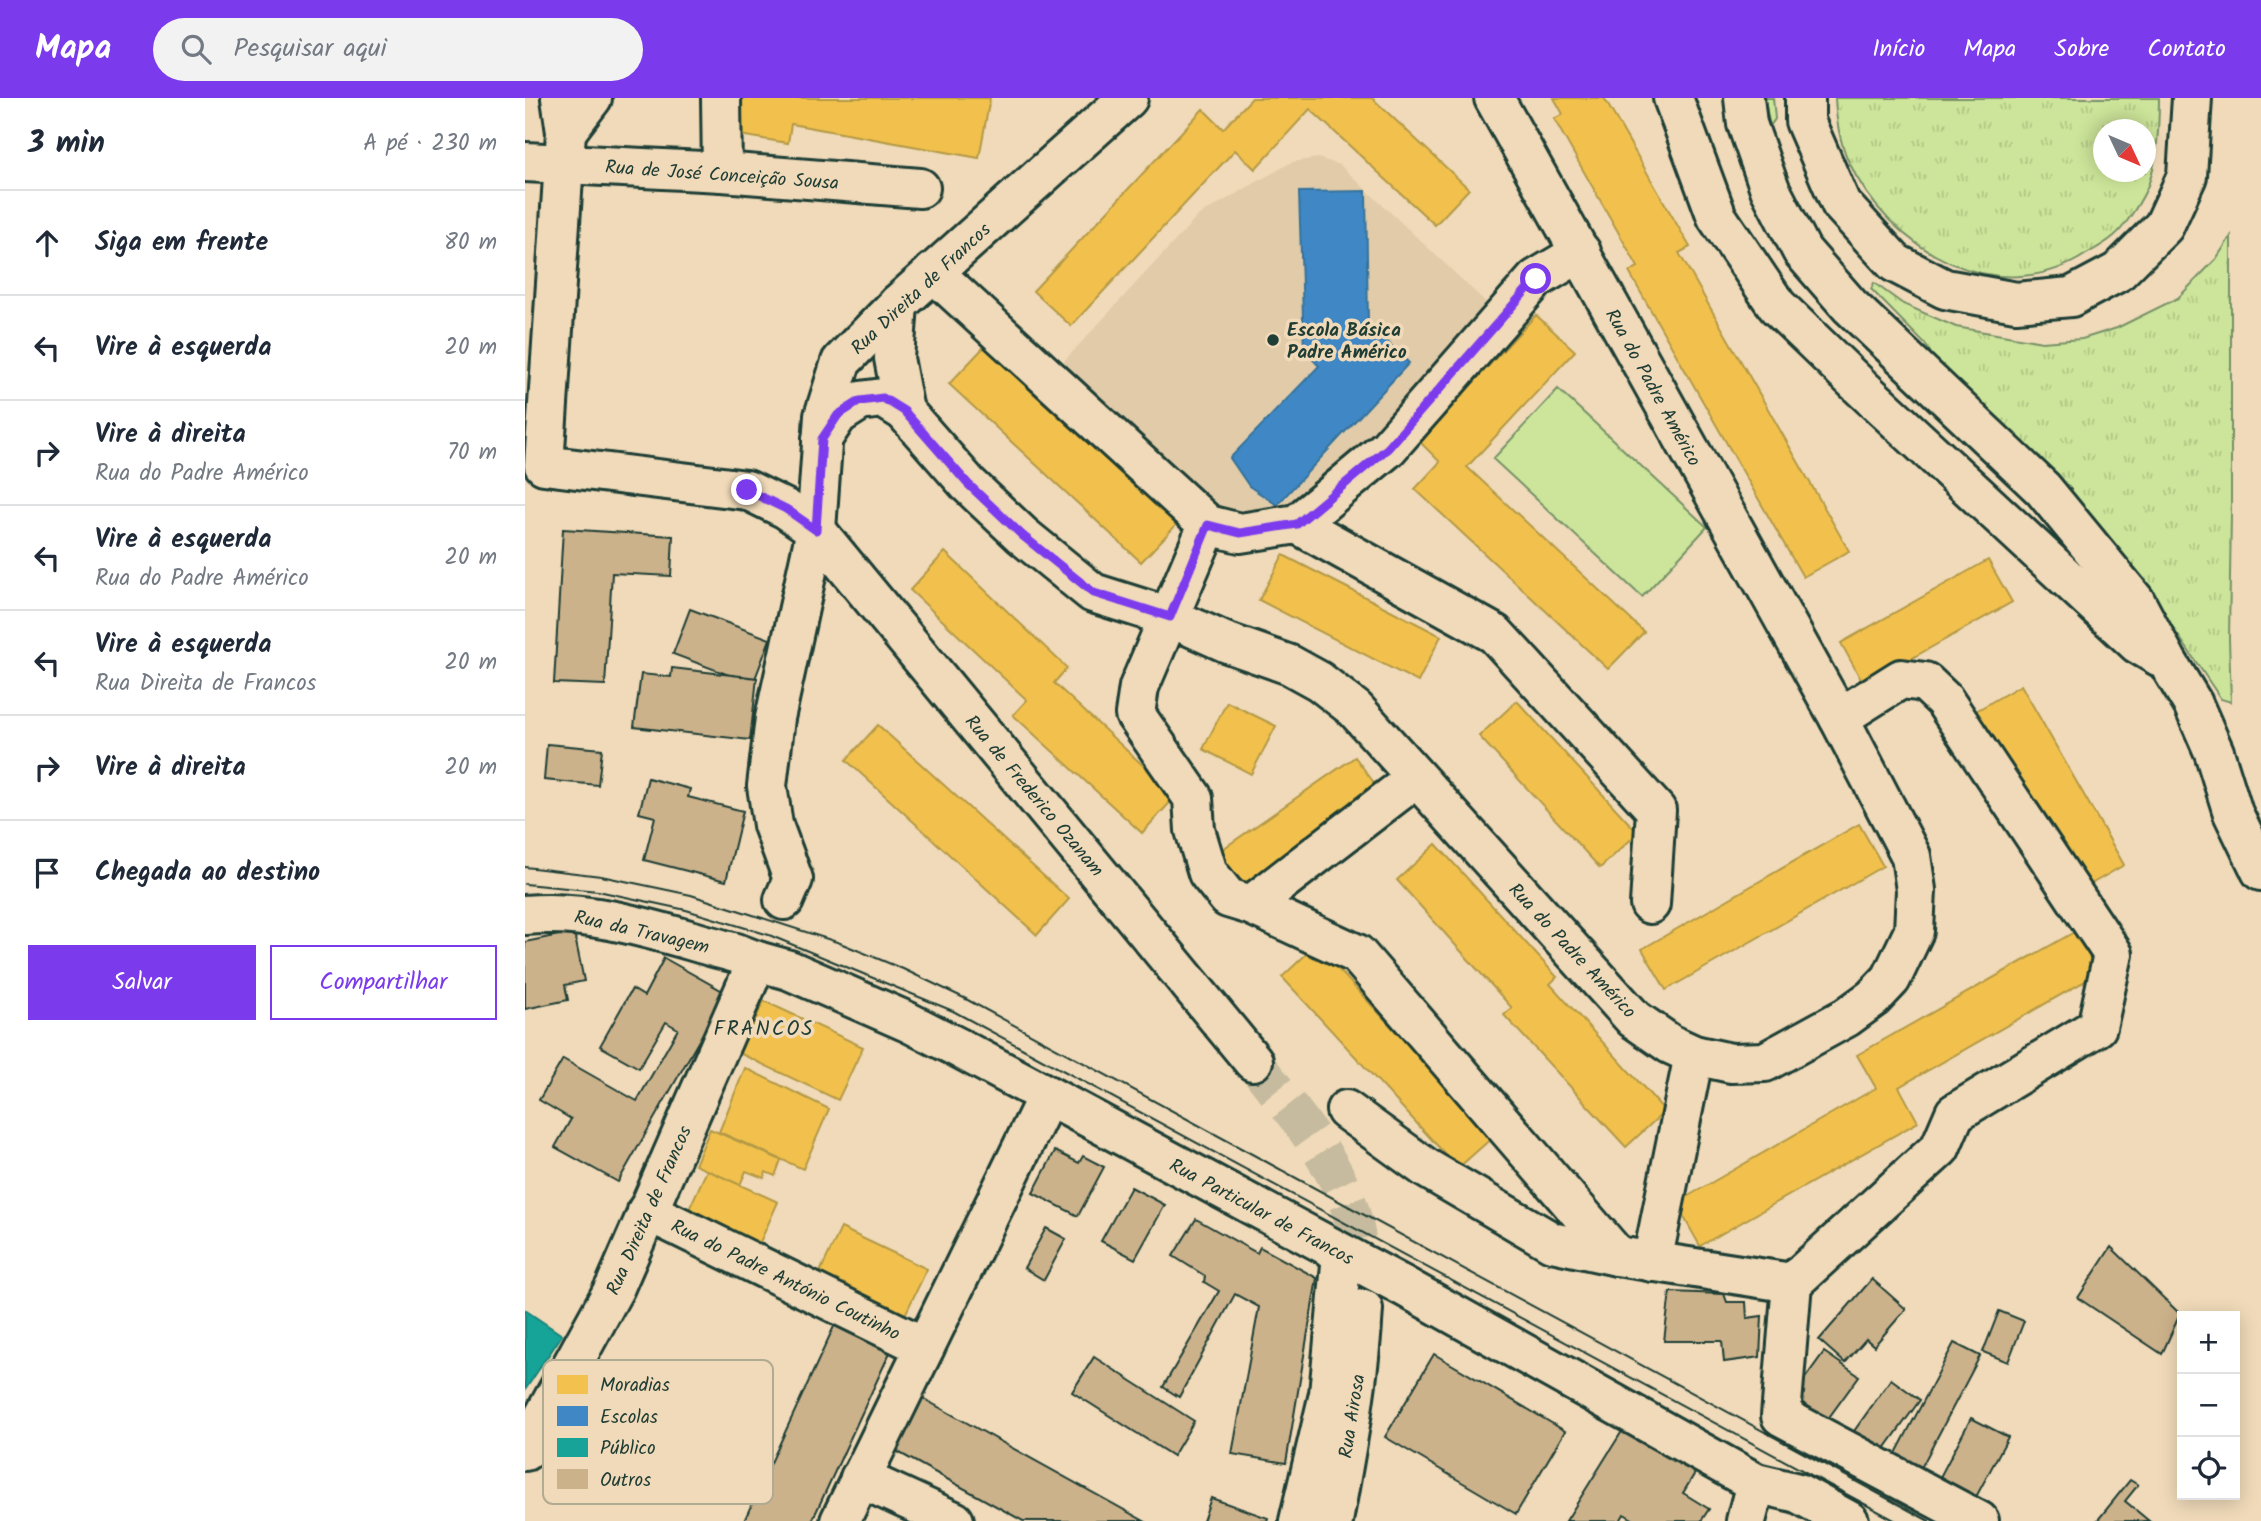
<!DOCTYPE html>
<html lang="pt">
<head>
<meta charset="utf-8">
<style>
  body { margin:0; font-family:Kalam,sans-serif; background:#f2f2f3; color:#1f2937 }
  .controls { position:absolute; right:21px; bottom:21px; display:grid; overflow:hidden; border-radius:0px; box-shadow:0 4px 18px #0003 }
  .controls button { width:63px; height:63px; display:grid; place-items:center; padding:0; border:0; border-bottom:2px solid #e0e1e3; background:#fff; color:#1f2937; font:35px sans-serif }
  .compass { position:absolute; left:1568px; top:21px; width:63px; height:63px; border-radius:50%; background:#fff; box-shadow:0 4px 18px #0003; rotate:134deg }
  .stop { position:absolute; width:21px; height:21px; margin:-16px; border:5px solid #7c3aed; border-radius:50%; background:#fff }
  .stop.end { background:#7c3aed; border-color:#fff; box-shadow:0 2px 7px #0008 }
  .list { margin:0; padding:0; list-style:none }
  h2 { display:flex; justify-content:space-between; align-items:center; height:91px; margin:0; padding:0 28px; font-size:30px }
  h2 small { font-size:23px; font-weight:400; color:#747a83 }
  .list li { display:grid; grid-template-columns:46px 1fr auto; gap:21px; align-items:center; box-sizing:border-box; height:105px; padding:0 28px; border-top:2px solid #e0e1e3 }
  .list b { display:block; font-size:26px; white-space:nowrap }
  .list p { margin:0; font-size:23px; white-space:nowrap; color:#747a83 }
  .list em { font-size:23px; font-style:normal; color:#747a83 }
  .actions { display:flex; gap:14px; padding:21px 28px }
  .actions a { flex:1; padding:16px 0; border:2px solid #7c3aed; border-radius:0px; text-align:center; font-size:24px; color:#7c3aed }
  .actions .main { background:#7c3aed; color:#fff }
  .icon { flex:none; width:38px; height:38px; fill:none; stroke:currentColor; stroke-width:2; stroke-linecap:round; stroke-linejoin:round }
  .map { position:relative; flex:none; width:1736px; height:1423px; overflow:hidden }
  header { display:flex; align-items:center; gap:42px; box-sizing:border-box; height:98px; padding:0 35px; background:#7c3aed; color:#fff }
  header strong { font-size:33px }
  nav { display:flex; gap:38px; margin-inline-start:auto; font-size:24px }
  .search { width:490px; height:63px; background:#f2f2f3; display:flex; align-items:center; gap:18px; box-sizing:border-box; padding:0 24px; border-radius:38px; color:#747a83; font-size:26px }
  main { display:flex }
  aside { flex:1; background:#fff }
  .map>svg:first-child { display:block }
  .built { fill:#e1cba9 }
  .grass { fill:url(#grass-tufts); stroke:#769167; stroke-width:2; fill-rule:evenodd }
  .park { fill:#cde59a; stroke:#769167; stroke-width:2 }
  .homes { fill:#f2c14e; stroke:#b39946; stroke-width:2 }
  .schools { fill:#3f88c5; stroke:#35729a; stroke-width:2 }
  .public { fill:#17a398; stroke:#19847a; stroke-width:2 }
  .building { fill:#ccb28b; stroke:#1f3d34; stroke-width:2 }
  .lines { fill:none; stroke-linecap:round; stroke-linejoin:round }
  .major-tunnel { stroke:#c6bb9e; stroke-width:38; stroke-dasharray:38 19; stroke-linecap:butt }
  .minor-casing { stroke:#1f3d34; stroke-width:44 }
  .major-casing { stroke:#1f3d34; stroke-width:44 }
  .highway-casing { stroke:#1f3d34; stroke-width:44 }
  .minor { stroke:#f0dab9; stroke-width:38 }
  .major { stroke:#f0dab9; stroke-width:38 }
  .highway { stroke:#f0dab9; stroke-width:38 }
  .tram { stroke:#1f3d34; stroke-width:2 }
  .route { stroke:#7c3aed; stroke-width:9 }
  .poi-dot { fill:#1f3d34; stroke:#f0dab9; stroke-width:2.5 }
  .labels { text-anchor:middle; stroke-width:7; stroke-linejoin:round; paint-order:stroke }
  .street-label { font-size:19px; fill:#1f3d34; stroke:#f0dab9 }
  .poi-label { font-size:19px; font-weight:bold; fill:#1f3d34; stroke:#f0dab9; text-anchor:start }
  .neighbourhood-label { font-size:21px; letter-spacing:2px; fill:#1f3d34; stroke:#f0dab9 }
  .key { fill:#f0dab9; stroke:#b1ab91; stroke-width:2 }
  .key-label { font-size:19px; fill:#1f3d34 }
</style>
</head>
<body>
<header>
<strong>Mapa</strong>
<div class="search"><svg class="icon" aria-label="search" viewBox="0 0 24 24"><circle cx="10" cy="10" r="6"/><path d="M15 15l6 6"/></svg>Pesquisar aqui</div>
<nav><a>Início</a><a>Mapa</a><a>Sobre</a><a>Contato</a></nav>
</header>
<main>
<aside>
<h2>3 min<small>A pé · 230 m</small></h2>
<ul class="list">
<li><svg class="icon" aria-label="ahead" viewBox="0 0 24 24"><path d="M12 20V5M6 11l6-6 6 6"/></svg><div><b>Siga em frente</b></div><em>80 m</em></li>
<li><svg class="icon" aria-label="left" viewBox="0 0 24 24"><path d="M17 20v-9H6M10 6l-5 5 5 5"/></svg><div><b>Vire à esquerda</b></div><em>20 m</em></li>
<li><svg class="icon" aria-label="right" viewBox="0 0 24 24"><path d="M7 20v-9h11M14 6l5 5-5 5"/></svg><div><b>Vire à direita</b><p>Rua do Padre Américo</p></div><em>70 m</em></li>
<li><svg class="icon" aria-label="left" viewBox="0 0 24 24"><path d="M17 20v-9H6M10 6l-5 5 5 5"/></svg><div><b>Vire à esquerda</b><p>Rua do Padre Américo</p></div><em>20 m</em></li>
<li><svg class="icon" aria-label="left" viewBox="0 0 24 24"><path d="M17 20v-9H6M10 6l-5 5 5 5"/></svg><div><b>Vire à esquerda</b><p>Rua Direita de Francos</p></div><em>20 m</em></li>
<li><svg class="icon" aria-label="right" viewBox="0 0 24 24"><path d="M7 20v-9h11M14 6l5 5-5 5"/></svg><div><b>Vire à direita</b></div><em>20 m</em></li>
<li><svg class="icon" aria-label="arrive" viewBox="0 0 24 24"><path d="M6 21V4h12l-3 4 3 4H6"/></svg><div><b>Chegada ao destino</b></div></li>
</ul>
<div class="actions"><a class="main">Salvar</a><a>Compartilhar</a></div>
</aside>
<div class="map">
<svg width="1736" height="1423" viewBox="0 0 1736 1423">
  <defs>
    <pattern id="grass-tufts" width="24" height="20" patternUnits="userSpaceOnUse" patternTransform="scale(1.75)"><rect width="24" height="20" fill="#cde59a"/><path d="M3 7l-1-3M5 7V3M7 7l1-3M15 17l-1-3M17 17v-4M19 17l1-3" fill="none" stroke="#b0c585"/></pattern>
  </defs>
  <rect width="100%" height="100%" fill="#f0dab9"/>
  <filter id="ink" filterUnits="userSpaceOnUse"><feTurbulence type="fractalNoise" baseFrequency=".0143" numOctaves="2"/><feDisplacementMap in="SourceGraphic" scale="14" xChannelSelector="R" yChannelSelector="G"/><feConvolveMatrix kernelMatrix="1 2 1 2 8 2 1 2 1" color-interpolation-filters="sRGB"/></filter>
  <g filter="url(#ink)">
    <polygon class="built" points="793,60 815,67 967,210 864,326 805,377 768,402 750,410 726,413 681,407 528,275 674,117 767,64"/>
    <g class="grass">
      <polygon points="1239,0 1248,0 1250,21 1245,28"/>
      <path d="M1310,0H1634C1634,26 1632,71 1620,94C1614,106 1599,130 1589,138C1582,144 1572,150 1563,155C1473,215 1363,151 1323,62C1315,44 1311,20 1310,0ZM1578,32H1620V74H1578Z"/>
      <polygon points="1706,138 1706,416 1704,541 1706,604 1696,601 1655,540 1569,427 1408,259 1401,247 1346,191 1349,185 1378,206 1431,229 1517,244 1557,241 1592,230 1653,200 1691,161"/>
    </g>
    <polygon class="park" points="1033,291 1182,429 1117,499 968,361"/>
    <g class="homes">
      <polygon points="208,0 465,0 454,60 266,26 263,45 202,35"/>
      <polygon points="727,0 847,0 944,91 910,127 785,11 730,71 710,52 546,228 508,193 678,11 698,31"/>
      <polygon points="1029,0 1079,0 1165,149 1154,155 1324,453 1278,479 1104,174 1113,169 1029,21 1038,16"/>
      <polygon points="1011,217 1050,253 942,369 1119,534 1083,571 890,391 915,364 894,343"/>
      <polygon points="461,247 653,425 616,464 424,286"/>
      <polygon points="420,454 542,570 529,585 651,698 617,735 488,617 502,602 385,492"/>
      <polygon points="758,457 916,538 893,584 734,502"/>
      <polygon points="1463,462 1487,504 1339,587 1316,545"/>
      <polygon points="1496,587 1599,767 1554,793 1451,613"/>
      <polygon points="992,603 1113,735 1075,770 954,638"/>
      <polygon points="702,604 751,628 726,676 678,651"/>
      <polygon points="353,627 544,801 512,837 321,662"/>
      <polygon points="830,659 858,697 720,796 692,755"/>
      <polygon points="1334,726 1358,768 1141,892 1117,851"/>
      <polygon points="911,746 1032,879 1025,886 1140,1013 1101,1049 979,917 987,910 872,782"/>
      <polygon points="1551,833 1574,875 1374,989 1393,1024 1175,1148 1151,1105 1351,990 1332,957"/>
      <polygon points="791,847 968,1039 933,1070 757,879"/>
      <polygon points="239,903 338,949 313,1002 214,955"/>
      <polygon points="220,970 304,1011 278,1071 194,1034"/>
      <polygon points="185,1031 256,1062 250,1078 241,1074 239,1080 221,1073 215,1087 170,1067"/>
      <polygon points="182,1072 253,1104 232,1151 160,1120"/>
      <polygon points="316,1130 402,1171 380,1217 294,1176"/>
    </g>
    <polygon class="schools" points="841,93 843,225 884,265 752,407 724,388 705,360 794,268 779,252 774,94"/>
    <polygon class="public" points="0,1212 37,1237 0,1292"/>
    <g class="building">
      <polygon points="38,431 148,438 146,478 87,475 80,587 29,585"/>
      <polygon points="165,511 245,541 228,586 148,556"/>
      <polygon points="147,570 232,580 225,642 109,629 116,576 146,579"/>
      <polygon points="22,646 77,651 73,687 19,682"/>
      <polygon points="123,680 165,691 163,699 218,713 201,783 119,762 130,719 114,715"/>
      <polygon points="49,834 59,883 40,887 43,902 0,911 0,844"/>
      <polygon points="139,860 201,895 93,1084 30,1049 46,1021 14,1002 38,961 112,1003 153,931 141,924 114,970 75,948 107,891 119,898"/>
      <polygon points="530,1053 554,1065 558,1058 579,1069 553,1118 508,1095"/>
      <polygon points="606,1089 640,1107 610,1161 576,1143"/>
      <polygon points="671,1121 732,1155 735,1149 792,1180 761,1365 707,1356 734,1209 710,1196 654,1299 638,1289 694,1193 679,1184 680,1178 648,1158"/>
      <polygon points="521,1130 541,1141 519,1182 499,1170"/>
      <polygon points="1586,1149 1655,1216 1637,1256 1553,1200"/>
      <polygon points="1347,1181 1381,1211 1349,1248 1341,1241 1320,1265 1294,1242"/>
      <polygon points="1145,1194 1199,1196 1202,1204 1221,1204 1222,1220 1237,1218 1235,1259 1199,1264 1197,1243 1139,1243"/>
      <polygon points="1474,1213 1499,1223 1483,1264 1458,1254"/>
      <polygon points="311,1224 367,1250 287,1423 219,1423"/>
      <polygon points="1429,1245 1455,1258 1395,1372 1369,1359"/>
      <polygon points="1299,1254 1334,1278 1302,1322 1268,1297"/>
      <polygon points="909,1256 1040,1333 991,1416 860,1339"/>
      <polygon points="569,1259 669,1323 648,1358 547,1294"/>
      <polygon points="1366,1281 1395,1302 1356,1356 1327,1336"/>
      <polygon points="381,1291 619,1423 498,1423 353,1343"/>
      <polygon points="1446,1320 1483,1339 1451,1399 1415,1379"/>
      <polygon points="1104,1322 1176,1365 1158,1395 1184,1411 1176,1423 1111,1423 1099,1416 1095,1423 1041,1423"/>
      <polygon points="1605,1382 1613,1387 1600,1403 1624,1423 1572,1423"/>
      <polygon points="686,1400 743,1420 742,1423 678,1423"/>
    </g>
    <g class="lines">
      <path class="major-tunnel" d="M728,963C761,1006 800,1049 821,1100C835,1135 836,1174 838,1211"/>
      <g class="minor-casing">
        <g id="minor">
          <polyline points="196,0 197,74"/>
          <polyline points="0,64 197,74 395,90"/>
          <polyline points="408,174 683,427 715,435 772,426 863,350 1011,181 1056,154"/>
          <polyline points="373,206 369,260 379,313"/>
          <polyline points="297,341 313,317 335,303 358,300 379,313 443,386 498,438 568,495 644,519 700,544 765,567 794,583 830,611 1109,921 1145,946 1169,957 1206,965 1240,964 1322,919 1348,900 1366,881 1389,833 1391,792 1386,758 1314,620 969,0"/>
          <polyline points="772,426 970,536 1131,712 1125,806"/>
          <polyline points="683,427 614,589 610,616 668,700 670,732 683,775 703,800 726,807 832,856 1092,1158"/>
          <polyline points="259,802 268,781 248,727 242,688 250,620 291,432 299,318 316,264 373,206 603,0"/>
          <polyline points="726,807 891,680"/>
          <path d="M0,817C72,810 142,837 211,855L232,863L264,872L383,924L432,949L880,1189L1231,1385L1273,1395L1324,1423"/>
          <polyline points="821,1012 901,1070 1027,1144 1092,1158 1267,1185 1256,1318 1454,1423"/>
          <polyline points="122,1113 400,1249"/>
          <polyline points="1127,1164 1169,957"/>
          <polyline points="1267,1185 1415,1050 1430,1015 1572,929 1588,856 1419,602 1400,584 1376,581 1314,620"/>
          <polyline points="0,1353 90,1189 232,863"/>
          <polyline points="335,1380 429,1423"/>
          <polyline points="315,1423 522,999"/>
          <polyline points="774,1423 804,1296 817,1156"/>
          <polyline points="1221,1423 1231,1385"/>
        </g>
      </g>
      <g class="major-casing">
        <g id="major">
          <polyline points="36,0 41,34 19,367 222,392 261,411 291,432 728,963"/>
          <polyline points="41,34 67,0"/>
          <path d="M808,1423C821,1352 834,1283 838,1211"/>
        </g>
      </g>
      <g class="highway-casing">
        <g id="highway">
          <polyline points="1148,0 1192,119 1252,208 1338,291 1613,546 1635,559"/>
          <polyline points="1219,0 1222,26 1245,91 1277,153 1325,208 1518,391 1610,503 1642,563 1668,606 1689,654 1708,715 1736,773"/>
          <polyline points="1280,0 1280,23 1316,106 1370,165 1420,191 1491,204 1546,199 1593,174 1639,128 1662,78 1667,0"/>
        </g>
      </g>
      <use href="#minor" class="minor"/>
      <use href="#major" class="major"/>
      <use href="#highway" class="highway"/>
      <g class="tram">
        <polyline points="0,769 76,778 166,797 315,845 378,871 439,900 1404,1423"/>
        <polyline points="0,786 73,793 161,812 244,837 428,913 1371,1423"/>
      </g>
    </g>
  </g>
  <g class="lines" filter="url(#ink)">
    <polyline class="route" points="222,392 261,411 291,432 297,341 313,317 335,303 358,300 379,313 443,386 498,438 569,495 645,519 683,427 715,435 772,426 863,350 1011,181"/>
  </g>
  <circle class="poi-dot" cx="748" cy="242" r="7"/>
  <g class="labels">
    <g class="street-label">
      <text transform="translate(197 76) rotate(4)" y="7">Rua de José Conceição Sousa</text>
      <text transform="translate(395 190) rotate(-43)" y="7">Rua Direita de Francos</text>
      <text transform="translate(1129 289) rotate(61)" y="7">Rua do Padre Américo</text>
      <text transform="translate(510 697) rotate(50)" y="7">Rua de Frederico Ozanam</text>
      <text transform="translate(117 833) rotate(13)" y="7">Rua da Travagem</text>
      <text transform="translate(1048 852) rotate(47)" y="7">Rua do Padre Américo</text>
      <text transform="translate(123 1112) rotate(-66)" y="7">Rua Direita de Francos</text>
      <text transform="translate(737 1113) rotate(28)" y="7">Rua Particular de Francos</text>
      <text transform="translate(261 1181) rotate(26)" y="7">Rua do Padre António Coutinho</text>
      <text transform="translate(826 1318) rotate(-81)" y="7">Rua Airosa</text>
    </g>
    <g class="poi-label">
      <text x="762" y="238">Escola Básica<tspan x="762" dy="22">Padre Américo</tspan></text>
    </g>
    <g class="neighbourhood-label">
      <text x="239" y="937">FRANCOS</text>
    </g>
  </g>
  <rect x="18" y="1262" width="230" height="144" rx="10" class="key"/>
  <rect x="32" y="1277" width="31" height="19" fill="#f2c14e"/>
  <rect x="32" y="1308" width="31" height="20" fill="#3f88c5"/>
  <rect x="32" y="1340" width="31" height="19" fill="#17a398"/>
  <rect x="32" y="1371" width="31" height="20" fill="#ccb28b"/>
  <g class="key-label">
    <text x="75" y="1293">Moradias</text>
    <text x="75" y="1325">Escolas</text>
    <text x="75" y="1356">Público</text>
    <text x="75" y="1388">Outros</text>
  </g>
</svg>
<div class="controls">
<button>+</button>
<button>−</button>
<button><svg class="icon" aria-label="locate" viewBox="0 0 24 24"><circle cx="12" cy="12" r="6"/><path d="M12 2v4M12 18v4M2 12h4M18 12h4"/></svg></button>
</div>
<svg class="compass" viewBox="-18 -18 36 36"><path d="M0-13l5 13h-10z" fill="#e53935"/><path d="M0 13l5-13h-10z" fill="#747a83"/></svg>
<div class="stop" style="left:1011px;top:181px"></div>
<div class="stop end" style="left:222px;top:392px"></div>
</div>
</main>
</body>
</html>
